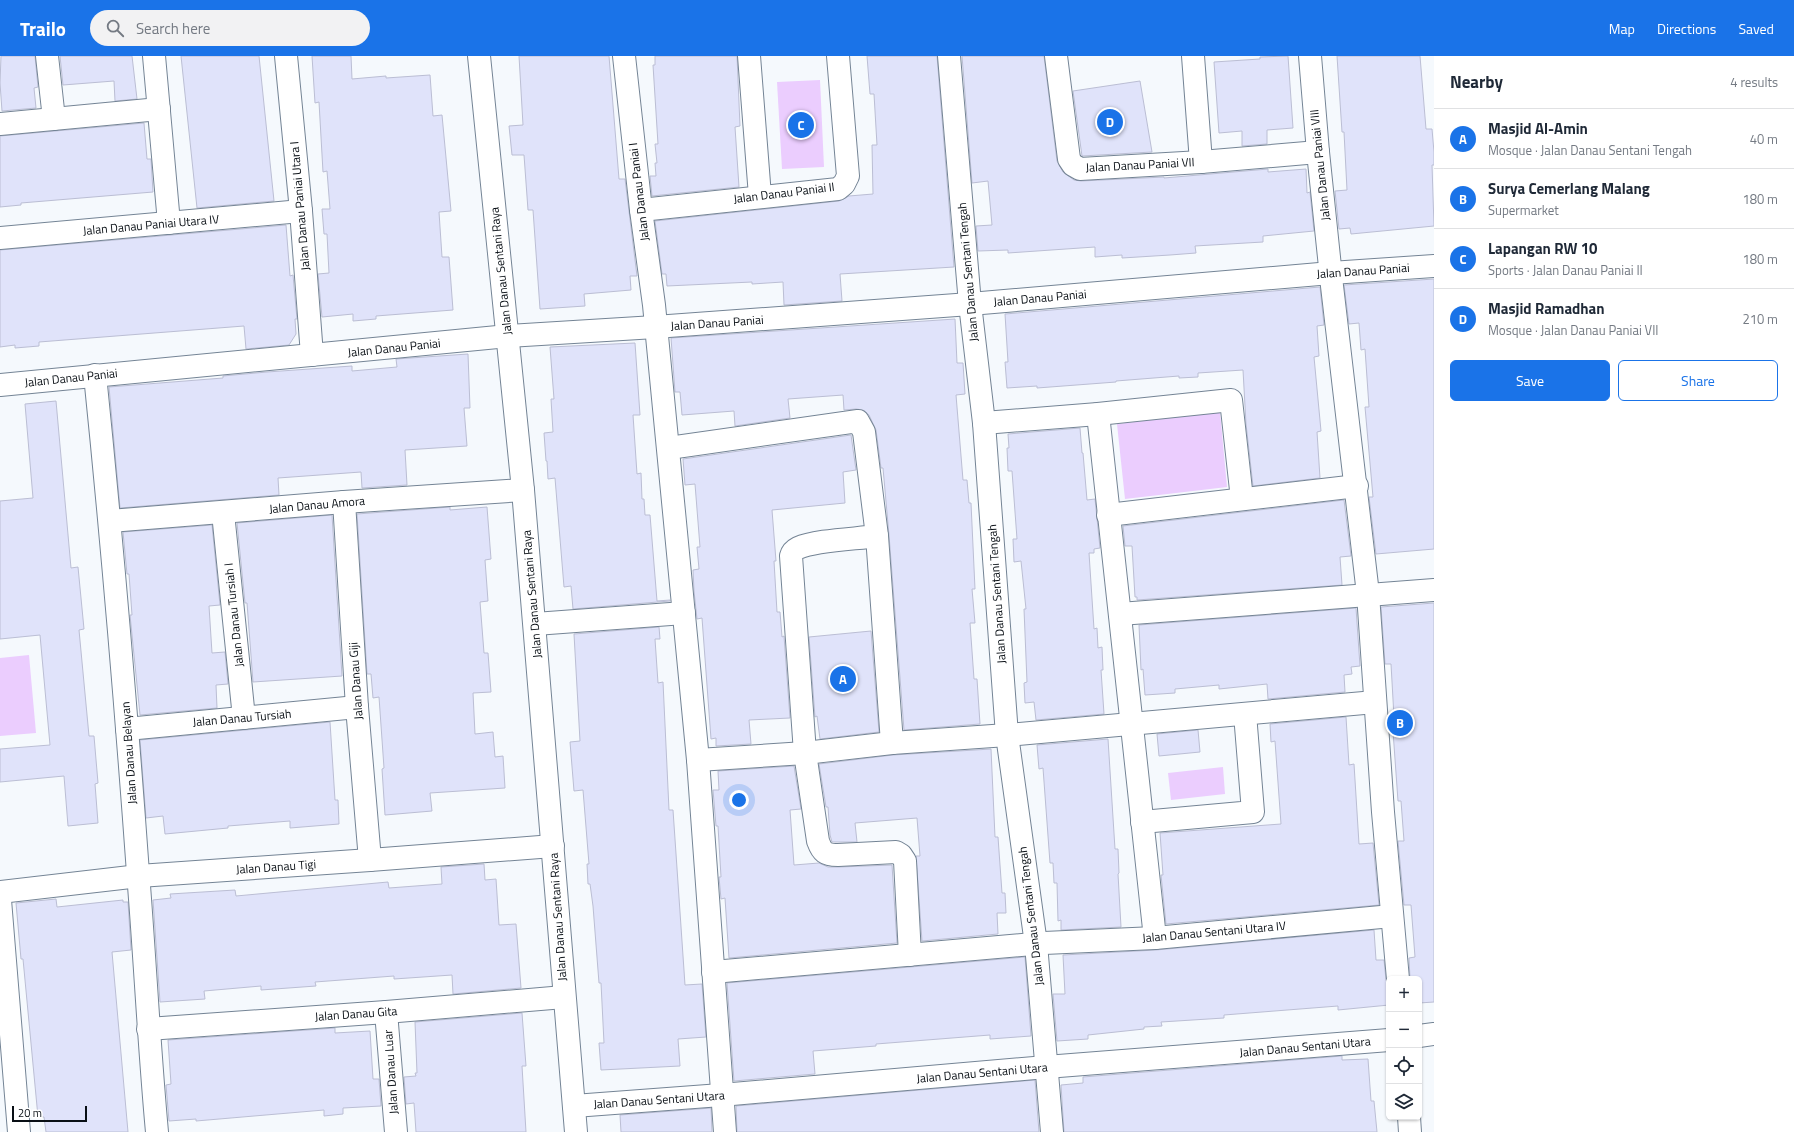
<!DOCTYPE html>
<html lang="en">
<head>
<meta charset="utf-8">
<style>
  body { margin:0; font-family:"Titillium Web",sans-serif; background:#f2f2f3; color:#1f2937 }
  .controls { position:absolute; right:12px; bottom:12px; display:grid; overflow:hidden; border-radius:6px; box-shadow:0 1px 3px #0004 }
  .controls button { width:36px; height:36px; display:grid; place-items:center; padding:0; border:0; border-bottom:1px solid #e0e1e3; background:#fff; color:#1f2937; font:20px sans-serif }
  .scale { position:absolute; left:12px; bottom:10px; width:75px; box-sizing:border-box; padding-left:4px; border:2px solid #090f15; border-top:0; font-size:11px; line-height:14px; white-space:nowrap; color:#090f15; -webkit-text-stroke:3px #fff; paint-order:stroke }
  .you { position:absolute; left:739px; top:744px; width:14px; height:14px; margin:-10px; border:3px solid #fff; border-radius:50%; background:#1a73e8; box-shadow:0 0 0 6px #1a73e833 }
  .badge { display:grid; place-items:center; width:26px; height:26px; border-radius:50%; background:#1a73e8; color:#fff; font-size:13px; font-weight:700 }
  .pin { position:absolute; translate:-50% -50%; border:2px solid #fff; box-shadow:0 1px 4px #0006 }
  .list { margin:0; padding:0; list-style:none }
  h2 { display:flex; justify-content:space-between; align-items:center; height:52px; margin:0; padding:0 16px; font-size:17px }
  h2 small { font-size:13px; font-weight:400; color:#747a83 }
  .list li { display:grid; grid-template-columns:26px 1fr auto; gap:12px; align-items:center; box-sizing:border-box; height:60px; padding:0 16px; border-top:1px solid #e0e1e3 }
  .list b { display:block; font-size:15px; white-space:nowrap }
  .list p { margin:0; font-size:13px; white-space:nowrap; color:#747a83 }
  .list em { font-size:13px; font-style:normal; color:#747a83 }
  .actions { display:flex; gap:8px; padding:12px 16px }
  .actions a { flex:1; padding:9px 0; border:1px solid #1a73e8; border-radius:6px; text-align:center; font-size:14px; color:#1a73e8 }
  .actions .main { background:#1a73e8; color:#fff }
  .icon { flex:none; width:22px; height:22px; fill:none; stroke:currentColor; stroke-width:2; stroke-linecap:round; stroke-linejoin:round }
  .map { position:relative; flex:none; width:1434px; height:1076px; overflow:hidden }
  header { display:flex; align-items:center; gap:24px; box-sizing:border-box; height:56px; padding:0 20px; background:#1a73e8; color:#fff }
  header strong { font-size:19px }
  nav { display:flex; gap:22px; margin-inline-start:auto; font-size:14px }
  .search { width:280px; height:36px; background:#f2f2f3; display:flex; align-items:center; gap:10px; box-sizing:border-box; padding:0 14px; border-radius:22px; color:#747a83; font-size:15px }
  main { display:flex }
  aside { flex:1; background:#fff }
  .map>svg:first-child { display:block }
  .green { fill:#ebcdfe }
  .building { fill:#e0e3fa; stroke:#bbbed4 }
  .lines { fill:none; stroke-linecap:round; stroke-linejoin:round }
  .minor-casing { stroke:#748495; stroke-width:24 }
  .minor { stroke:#fff; stroke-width:22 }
  .labels { text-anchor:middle; stroke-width:3.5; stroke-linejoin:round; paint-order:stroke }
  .street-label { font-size:12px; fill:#090f15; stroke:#fff }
</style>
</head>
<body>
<header>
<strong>Trailo</strong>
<div class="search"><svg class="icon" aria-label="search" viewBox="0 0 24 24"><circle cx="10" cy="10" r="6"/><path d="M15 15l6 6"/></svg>Search here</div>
<nav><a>Map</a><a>Directions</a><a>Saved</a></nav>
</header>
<main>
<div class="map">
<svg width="1434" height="1076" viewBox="0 0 1434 1076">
  <rect width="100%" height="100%" fill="#f5f9fd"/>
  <g class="green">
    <polygon points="820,24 824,111 782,113 777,26"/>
    <polygon points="1220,356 1227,431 1125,443 1117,368"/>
    <polygon points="29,599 36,677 0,680 0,602"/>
    <polygon points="1223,711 1225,738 1171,744 1168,717"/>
  </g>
  <g class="building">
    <polygon points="1,0 35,0 38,31 34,32 36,52 2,55 0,27"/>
    <polygon points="60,0 132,0 137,43 115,45 114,25 63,29"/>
    <polygon points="181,0 259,0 274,145 197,152"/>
    <polygon points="312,0 351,0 352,23 386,20 386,22 430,19 433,60 442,59 451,155 439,156 442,201 449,201 453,254 376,260 376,263 353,265 353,258 322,261 318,218 329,217 327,178 324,178 322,153 330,153 327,115 323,116 319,46 315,47"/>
    <polygon points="519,0 609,0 619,123 625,123 637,220 630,220 631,234 584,238 585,250 540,253 533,154 528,154 524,99 512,99 509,70 523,69"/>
    <polygon points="655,0 737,0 740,70 735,71 739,131 652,140 650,120 656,120 655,107 657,107 655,88 658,88 653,9 655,9"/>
    <polygon points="867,0 937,0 954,211 840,218 842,245 784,249 783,226 752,228 752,226 667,230 666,218 662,218 655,165 839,145 849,140 873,138 872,89 877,89 874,38 870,38"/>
    <polygon points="962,0 1044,0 1057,105 1063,116 1074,124 1081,125 1164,121 1164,122 1268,113 1268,116 1306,113 1307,137 1310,136 1314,175 1263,180 1263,186 1195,190 1196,197 1170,199 1122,202 1122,199 1095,201 1095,191 1008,197 1008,194 978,195 976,170 992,169 988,125 972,127"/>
    <polygon points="1288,0 1293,72 1267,74 1267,88 1242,90 1242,75 1219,77 1214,6 1260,3 1260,1"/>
    <polygon points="1337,0 1420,0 1426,73 1432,73 1434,96 1434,109 1432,109 1434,170 1351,178 1350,172 1339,173 1335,135 1347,134 1344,76 1342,76"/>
    <polygon points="1140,25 1152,96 1082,100 1073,35"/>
    <polygon points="144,67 147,103 151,103 153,136 21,147 21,149 0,151 0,80"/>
    <polygon points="286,169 290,220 293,219 297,263 295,263 296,278 289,289 246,293 244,270 39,286 39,290 15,292 15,289 0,291 0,194"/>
    <polygon points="1434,223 1434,493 1376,498 1369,441 1373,441 1365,351 1369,351 1365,293 1361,294 1359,267 1349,268 1344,229"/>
    <polygon points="1320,231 1324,269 1317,270 1319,300 1314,301 1321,375 1317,376 1320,422 1253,430 1246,368 1243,314 1198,317 1198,321 1179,322 1179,320 1116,325 1116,326 1037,332 1037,330 1007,332 1005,306 1008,306 1005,258"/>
    <polygon points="955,263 957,307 963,307 965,338 956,339 963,424 967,424 969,447 971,447 975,533 972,533 975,567 970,567 974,623 977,623 980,668 904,674 889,479 883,412 881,412 876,374 869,359 863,354 856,353 844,354 843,339 788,343 790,362 735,370 734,355 682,359 680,336 675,336 671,282"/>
    <polygon points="635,287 640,359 633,359 637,418 641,417 642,443 644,443 645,459 650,459 657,545 670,544 670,545 573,553 571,530 564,531 555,422 548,423 547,405 546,405 544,377 553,376 551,343 554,343 550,291"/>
    <polygon points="468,298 470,352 464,352 467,390 405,394 407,429 362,432 361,416 278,422 279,439 120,452 109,331 223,322 223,320 267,316 352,310 352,315 397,311 396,303"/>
    <polygon points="56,345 71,512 78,511 84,573 79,574 89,680 94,680 98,727 95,728 98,767 68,770 64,720 0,726 0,693 50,689 40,579 0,583 0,445 33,442 25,348"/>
    <polygon points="1080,372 1082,397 1083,397 1087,444 1095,443 1100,492 1094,493 1094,497 1089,497 1094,573 1097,572 1098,592 1102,591 1103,614 1101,614 1104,658 1036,664 1034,646 1025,647 1024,627 1027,626 1024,553 1026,553 1021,505 1014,506 1013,483 1017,483 1012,415 1008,415 1007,392 1009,392 1008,378"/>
    <polygon points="851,379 856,414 843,416 845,447 772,454 776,505 774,505 777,556 780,556 782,581 784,580 790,662 749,664 751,688 716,690 716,682 711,683 702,562 697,563 694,535 693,514 699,513 697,491 700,491 695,428 685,429 683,403"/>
    <polygon points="1344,444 1351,500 1340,501 1342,529 1137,544 1137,541 1135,541 1132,490 1125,490 1123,470"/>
    <polygon points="450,451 450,454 487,451 491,503 485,504 488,545 480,546 484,597 488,597 491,636 473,637 475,678 493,676 495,701 503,700 505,732 430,737 432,755 385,759 382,713 384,712 379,641 373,642 371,618 367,618 357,458"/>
    <polygon points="332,459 342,620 253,626 247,547 245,547 237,467"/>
    <polygon points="212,469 220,549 209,550 212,597 225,596 228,628 216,629 217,652 140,659 130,559 132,559 129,518 127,518 123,476"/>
    <polygon points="1434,547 1434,946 1419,947 1419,923 1410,923 1409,902 1415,901 1411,849 1404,849 1398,785 1404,785 1401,745 1398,745 1392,661 1394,661 1391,608 1385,608 1381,551"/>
    <polygon points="1356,552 1360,610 1351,611 1352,618 1344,619 1345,636 1268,643 1267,628 1219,633 1219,629 1175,633 1175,637 1145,639 1143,613 1141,614 1139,569"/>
    <polygon points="659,571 660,583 655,583 658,627 663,626 669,754 673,754 685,929 702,928 706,981 678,983 680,1010 601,1014 599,987 604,987 601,927 599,927 593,850 590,828 588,828 587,808 589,808 583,734 574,735 570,686 580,685 574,578"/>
    <polygon points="871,575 879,676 820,683 817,660 815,661 809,581"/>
    <polygon points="1346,661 1349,709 1354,708 1359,788 1373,787 1379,849 1166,868 1161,819 1163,819 1160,777 1281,768 1275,685 1271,686 1270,668"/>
    <polygon points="330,666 335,744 338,744 339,768 290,772 290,765 228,770 228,772 165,778 163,760 146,762 140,684"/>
    <polygon points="1198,674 1200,696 1159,700 1157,678"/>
    <polygon points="1108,683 1115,793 1118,793 1119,817 1118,818 1121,871 1061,874 1061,864 1058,865 1057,827 1054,827 1053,807 1050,807 1043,712 1039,713 1037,689"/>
    <polygon points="991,693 995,781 998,781 1002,837 1005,837 1006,857 997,857 998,878 922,885 916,800 920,800 917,762 855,767 857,786 832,786 830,779 828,751 826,751 819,708 893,699"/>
    <polygon points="794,710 801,753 790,754 794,809 819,807 828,811 839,811 892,809 897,887 729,902 725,842 721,843 719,821 721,821 718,770 716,770 713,734 719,734 718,715"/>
    <polygon points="484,808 485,824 496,823 499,869 516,868 521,932 453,938 452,919 394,923 394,920 315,926 316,930 261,934 261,930 204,935 205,943 160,946 153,844 171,842 170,838 235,834 236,840 388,826 389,832 442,828 441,811"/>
    <polygon points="56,843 57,851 123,844 123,846 128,846 131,894 112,896 128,1076 46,1076 44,1061 38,1061 23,903 21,903 16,847"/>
    <polygon points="1374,874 1376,904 1384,904 1386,924 1389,931 1389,949 1338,954 1338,950 1224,959 1224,962 1161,966 1162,970 1144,971 1144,973 1088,979 1088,983 1057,985 1053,938 1065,938 1063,899 1156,894"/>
    <polygon points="1025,901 1031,980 990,983 990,979 876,988 876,990 813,995 815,1018 734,1025 727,927"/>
    <polygon points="522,957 526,1010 522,1010 526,1076 416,1076 414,1047 406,1048 404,1021 416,1020 415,1017 417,1017 415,966"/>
    <polygon points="335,972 335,977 370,975 373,1023 379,1023 381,1050 343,1052 343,1058 324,1060 324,1054 196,1065 196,1063 169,1065 166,1029 171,1028 168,984"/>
    <polygon points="1342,1000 1342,1004 1368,1003 1371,1045 1374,1045 1377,1076 1064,1076 1061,1029 1083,1027 1083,1021"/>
    <polygon points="1035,1024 1039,1076 737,1076 736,1050"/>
    <polygon points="711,1052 712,1076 621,1076 620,1059"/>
  </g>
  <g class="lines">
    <g class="minor-casing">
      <g id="minor">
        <polyline points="47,0 54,63"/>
        <polyline points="154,0 169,167"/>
        <polyline points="286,0 301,155 312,299"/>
        <polyline points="479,0 523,434 576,1076"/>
        <polyline points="624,0 641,154 654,249 698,704 725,1076"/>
        <polyline points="749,0 760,140"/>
        <polyline points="949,0 970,248 984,367 1007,679 1036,888 1052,1076"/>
        <polyline points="1056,0 1069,103 1073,109 1080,113 1201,106 1318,96"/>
        <polyline points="1193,0 1201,106"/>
        <polyline points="1310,0 1318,96 1332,230 1368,538 1383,756 1398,923"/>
        <polyline points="0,68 159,53"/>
        <polyline points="641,154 838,133 844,128 848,120 838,0"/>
        <polyline points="0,182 301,155"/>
        <path d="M95,319C112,485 126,651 138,817C145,903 149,990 157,1076"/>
        <polyline points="0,329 508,280 655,271 970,248 1331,217 1434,210"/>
        <polyline points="1098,358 1155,882"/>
        <polyline points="984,367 1098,358 1231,344 1242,443"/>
        <polyline points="669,392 858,365 864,376 877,480 892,687"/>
        <polyline points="344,446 357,651 370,804"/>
        <polyline points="223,457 244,662"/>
        <polyline points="1108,459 1357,430"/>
        <polyline points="110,465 344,446 523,434"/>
        <path d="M877,480C856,483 816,484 798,492C794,494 792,496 791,500L805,697L818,785C822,796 825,799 838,799L896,796L901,799L905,805L910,899"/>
        <polyline points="1120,558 1434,534"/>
        <polyline points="535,568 684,557"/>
        <polyline points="127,673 357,651"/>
        <polyline points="698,704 805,697 892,687 1007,679 1375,646"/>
        <polyline points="1142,766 1253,756 1245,658"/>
        <polyline points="0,836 139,820 370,804 553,790"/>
        <polyline points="0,844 19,1076"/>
        <polyline points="713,916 1044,887 1155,882 1392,860"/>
        <polyline points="386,956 396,1076"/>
        <polyline points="148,973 386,956 564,941"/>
        <polyline points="1419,980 1434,978"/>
        <polyline points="574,1050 721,1039 1046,1011 1389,984"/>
        <polyline points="1409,1061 1410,1076"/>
      </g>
    </g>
    <use href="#minor" class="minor"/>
  </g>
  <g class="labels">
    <g class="street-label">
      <text transform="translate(1140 109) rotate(-3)" y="4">Jalan Danau Paniai VII</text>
      <text transform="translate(1320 109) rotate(-96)" y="4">Jalan Danau Paniai VIII</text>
      <text transform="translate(639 136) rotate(-97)" y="4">Jalan Danau Paniai I</text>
      <text transform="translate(784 137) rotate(-7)" y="4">Jalan Danau Paniai II</text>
      <text transform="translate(300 150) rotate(-95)" y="4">Jalan Danau Paniai Utara I</text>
      <text transform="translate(151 169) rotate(-5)" y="4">Jalan Danau Paniai Utara IV</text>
      <text transform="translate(501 215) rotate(-96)" y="4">Jalan Danau Sentani Raya</text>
      <text transform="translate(1363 215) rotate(-4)" y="4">Jalan Danau Paniai</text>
      <text transform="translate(968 216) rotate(-95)" y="4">Jalan Danau Sentani Tengah</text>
      <text transform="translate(1040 242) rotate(-5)" y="4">Jalan Danau Paniai</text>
      <text transform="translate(717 267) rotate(-4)" y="4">Jalan Danau Paniai</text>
      <text transform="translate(394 292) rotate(-6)" y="4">Jalan Danau Paniai</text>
      <text transform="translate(71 322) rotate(-6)" y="4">Jalan Danau Paniai</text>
      <text transform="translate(317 449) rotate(-5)" y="4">Jalan Danau Amora</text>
      <text transform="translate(532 538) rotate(-95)" y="4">Jalan Danau Sentani Raya</text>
      <text transform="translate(997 538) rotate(-94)" y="4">Jalan Danau Sentani Tengah</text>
      <text transform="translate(234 559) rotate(-96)" y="4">Jalan Danau Tursiah I</text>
      <text transform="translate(356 625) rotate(-94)" y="4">Jalan Danau Giji</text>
      <text transform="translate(242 662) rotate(-5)" y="4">Jalan Danau Tursiah</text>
      <text transform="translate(129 697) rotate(-94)" y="4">Jalan Danau Belayan</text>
      <text transform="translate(276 811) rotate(-4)" y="4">Jalan Danau Tigi</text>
      <text transform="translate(1031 860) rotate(-97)" y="4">Jalan Danau Sentani Tengah</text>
      <text transform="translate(558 861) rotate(-94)" y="4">Jalan Danau Sentani Raya</text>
      <text transform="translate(1214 876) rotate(-5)" y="4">Jalan Danau Sentani Utara IV</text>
      <text transform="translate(356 958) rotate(-4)" y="4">Jalan Danau Gita</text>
      <text transform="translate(1305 991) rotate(-5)" y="4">Jalan Danau Sentani Utara</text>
      <text transform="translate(391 1016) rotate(-94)" y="4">Jalan Danau Luar</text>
      <text transform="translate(982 1017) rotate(-5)" y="4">Jalan Danau Sentani Utara</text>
      <text transform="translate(659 1044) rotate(-4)" y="4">Jalan Danau Sentani Utara</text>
    </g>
  </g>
</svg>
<div class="controls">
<button>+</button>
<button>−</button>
<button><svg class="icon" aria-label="locate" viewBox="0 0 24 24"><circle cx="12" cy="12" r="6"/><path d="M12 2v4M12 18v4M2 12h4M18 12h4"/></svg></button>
<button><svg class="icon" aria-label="layers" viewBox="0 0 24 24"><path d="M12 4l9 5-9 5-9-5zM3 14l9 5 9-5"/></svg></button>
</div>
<div class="scale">20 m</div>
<div class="you"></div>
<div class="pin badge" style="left:843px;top:623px">A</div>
<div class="pin badge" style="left:1400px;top:667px">B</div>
<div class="pin badge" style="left:801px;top:69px">C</div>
<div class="pin badge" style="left:1110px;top:66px">D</div>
</div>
<aside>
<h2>Nearby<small>4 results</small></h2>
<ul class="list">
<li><span class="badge">A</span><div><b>Masjid Al-Amin</b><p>Mosque · Jalan Danau Sentani Tengah</p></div><em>40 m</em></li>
<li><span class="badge">B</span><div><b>Surya Cemerlang Malang</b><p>Supermarket</p></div><em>180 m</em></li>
<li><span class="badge">C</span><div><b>Lapangan RW 10</b><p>Sports · Jalan Danau Paniai II</p></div><em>180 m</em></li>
<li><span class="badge">D</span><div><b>Masjid Ramadhan</b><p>Mosque · Jalan Danau Paniai VII</p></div><em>210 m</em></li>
</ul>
<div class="actions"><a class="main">Save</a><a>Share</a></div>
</aside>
</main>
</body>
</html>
